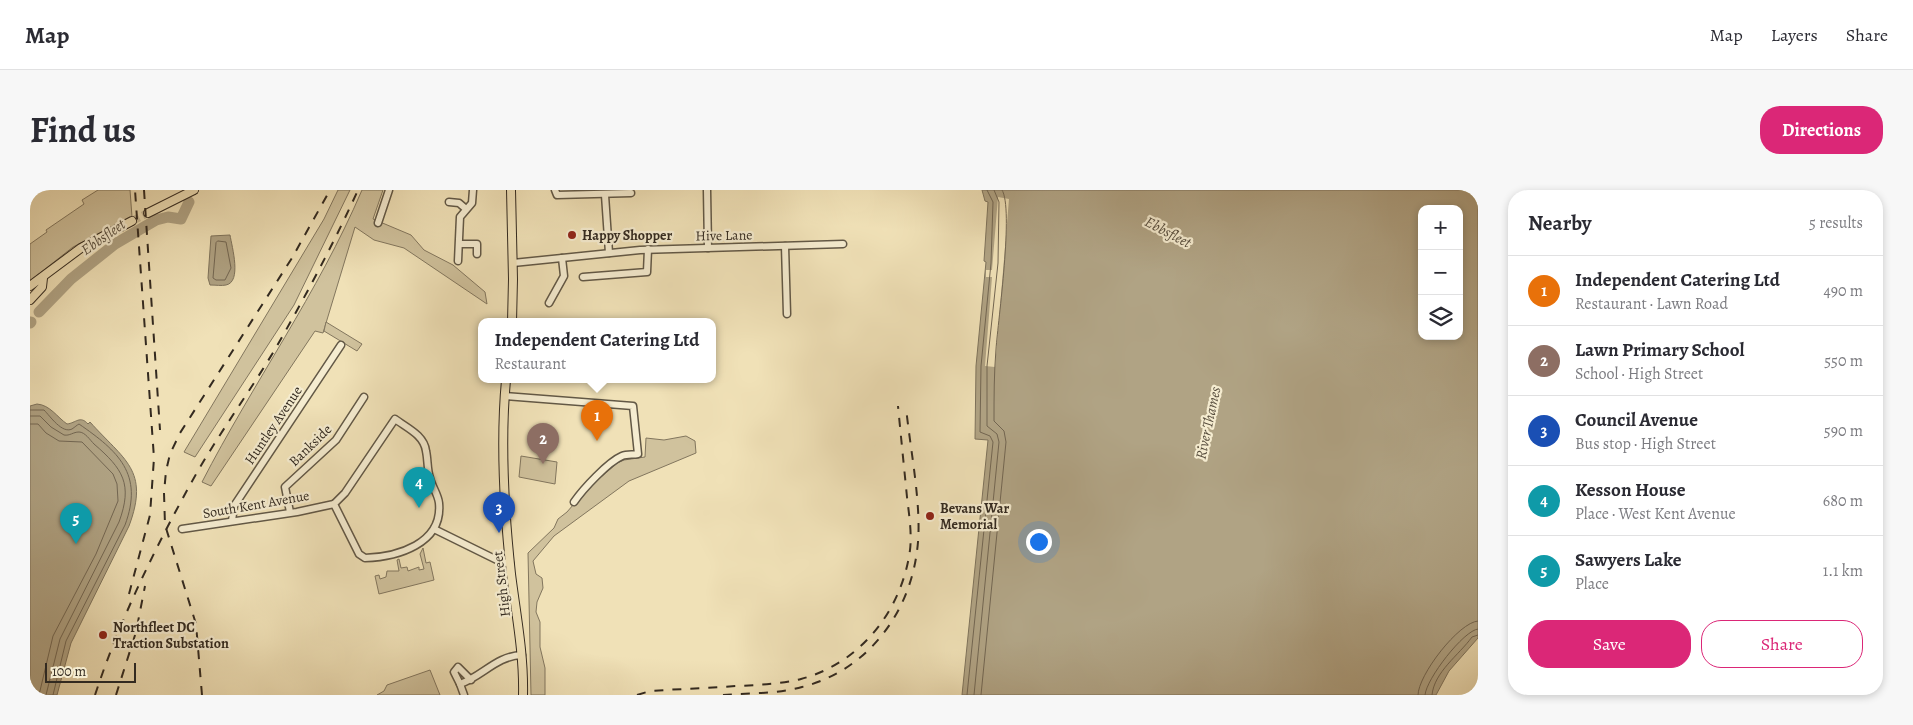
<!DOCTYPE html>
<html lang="en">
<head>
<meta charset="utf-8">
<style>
  body { margin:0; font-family:Alegreya,serif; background:#f7f7f7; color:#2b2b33 }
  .controls { position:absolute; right:15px; top:15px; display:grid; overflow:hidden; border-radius:10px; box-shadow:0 2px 8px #0003 }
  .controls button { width:45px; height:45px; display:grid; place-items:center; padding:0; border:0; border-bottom:1px solid #e1e1e2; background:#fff; color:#2b2b33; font:25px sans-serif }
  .scale { position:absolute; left:15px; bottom:12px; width:91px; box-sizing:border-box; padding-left:5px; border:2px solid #332a20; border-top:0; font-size:14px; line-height:18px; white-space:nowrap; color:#332a20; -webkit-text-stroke:4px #f5ecd0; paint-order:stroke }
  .you { position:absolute; left:1008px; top:351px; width:18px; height:18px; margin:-12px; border:4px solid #fff; border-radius:50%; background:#1a73e8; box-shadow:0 0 0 8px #1a73e833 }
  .badge { display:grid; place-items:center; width:32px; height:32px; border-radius:50%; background:#db2777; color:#fff; font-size:16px; font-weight:700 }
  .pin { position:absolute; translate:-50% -41px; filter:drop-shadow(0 1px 2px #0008) }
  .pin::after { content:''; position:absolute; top:26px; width:18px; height:15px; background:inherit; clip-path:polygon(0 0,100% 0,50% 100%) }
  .popup { position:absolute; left:448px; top:128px; width:238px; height:65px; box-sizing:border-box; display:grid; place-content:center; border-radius:10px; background:#fff; filter:drop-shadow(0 1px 4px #0005); font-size:16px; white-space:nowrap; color:#7c7c81 }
  .popup b { font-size:19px; color:#2b2b33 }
  .popup::after { content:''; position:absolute; left:50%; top:100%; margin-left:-10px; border:10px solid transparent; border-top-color:#fff }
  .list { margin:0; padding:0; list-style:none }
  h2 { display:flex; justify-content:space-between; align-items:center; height:65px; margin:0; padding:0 20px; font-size:21px }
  h2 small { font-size:16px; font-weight:400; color:#7c7c81 }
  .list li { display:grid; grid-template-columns:32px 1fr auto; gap:15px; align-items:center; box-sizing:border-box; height:70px; padding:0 20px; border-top:1px solid #e1e1e2 }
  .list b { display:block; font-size:19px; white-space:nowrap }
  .list p { margin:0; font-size:16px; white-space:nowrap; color:#7c7c81 }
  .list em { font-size:16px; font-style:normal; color:#7c7c81 }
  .actions { display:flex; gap:10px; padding:15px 20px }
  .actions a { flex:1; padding:11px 0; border:1px solid #db2777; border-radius:20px; text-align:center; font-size:18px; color:#db2777 }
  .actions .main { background:#db2777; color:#fff }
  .icon { flex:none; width:28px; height:28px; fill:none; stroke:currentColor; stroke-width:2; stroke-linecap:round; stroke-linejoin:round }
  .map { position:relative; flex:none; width:1448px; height:505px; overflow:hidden; border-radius:20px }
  header { display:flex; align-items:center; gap:30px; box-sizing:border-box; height:70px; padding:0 25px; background:#fff; border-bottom:1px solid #e1e1e2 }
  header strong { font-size:24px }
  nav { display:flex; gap:28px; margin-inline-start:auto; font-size:18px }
  .intro { display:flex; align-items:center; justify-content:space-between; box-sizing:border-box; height:120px; padding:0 30px }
  h1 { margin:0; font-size:35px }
  .button { padding:12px 22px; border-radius:20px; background:#db2777; color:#fff; font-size:18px; font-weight:700 }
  main { display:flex; gap:30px; padding:0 30px }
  aside { flex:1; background:#fff; border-radius:20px; box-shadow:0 2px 8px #0003 }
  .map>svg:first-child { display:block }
  .green { fill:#d0c29d; stroke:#82765e }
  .water { fill:#b0a384; stroke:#7e735c; fill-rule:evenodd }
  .pier { fill:#f0e1b7 }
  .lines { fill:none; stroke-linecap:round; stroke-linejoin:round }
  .shore { stroke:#726652; stroke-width:1 }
  .river { stroke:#b0a384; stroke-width:11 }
  .major-tunnel { stroke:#cabc99; stroke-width:8; stroke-dasharray:8 4; stroke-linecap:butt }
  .minor-casing { stroke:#625846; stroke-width:9 }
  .major-casing { stroke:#332a20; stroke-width:10 }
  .minor { stroke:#f5ecd0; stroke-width:6 }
  .major { stroke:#f0e1b7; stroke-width:8 }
  .rail { stroke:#332a20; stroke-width:2; stroke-dasharray:9 9; stroke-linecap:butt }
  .poi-dot { fill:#8f2418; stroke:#f5ecd0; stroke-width:2 }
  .labels { text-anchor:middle; stroke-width:4.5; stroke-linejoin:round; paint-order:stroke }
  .poi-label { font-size:14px; font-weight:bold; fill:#332a20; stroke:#f5ecd0; text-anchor:start }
  .street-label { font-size:14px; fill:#332a20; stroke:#f5ecd0 }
  .water-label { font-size:15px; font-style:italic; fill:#584e3e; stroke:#f5ecd0 }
</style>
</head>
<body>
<header>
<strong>Map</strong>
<nav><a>Map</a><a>Layers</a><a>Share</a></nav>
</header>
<div class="intro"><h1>Find us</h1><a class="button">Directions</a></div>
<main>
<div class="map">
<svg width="1448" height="505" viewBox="0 0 1448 505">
  <rect width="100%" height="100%" fill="#f0e1b7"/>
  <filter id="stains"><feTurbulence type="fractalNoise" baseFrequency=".004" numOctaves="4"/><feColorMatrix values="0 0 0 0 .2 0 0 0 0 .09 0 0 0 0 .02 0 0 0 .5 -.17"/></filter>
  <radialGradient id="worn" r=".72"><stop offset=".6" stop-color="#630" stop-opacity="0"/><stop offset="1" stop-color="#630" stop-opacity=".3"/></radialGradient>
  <g class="green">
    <polygon points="68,0 100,0 102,27 43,57 0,91 0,54 17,42 16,40 54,14 52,10"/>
    <polygon points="308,0 320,0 264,115 165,267 154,262 294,29"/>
    <path d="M332,0H353L343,29L381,45L394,60L423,75L455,102L457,114L374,58L344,50L325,37L293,143L285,141L181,296L172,292C223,193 288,103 332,0Z"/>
    <polygon points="296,132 332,154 327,161 294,141"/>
    <polygon points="656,246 665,251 666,263 599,291 524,346 503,371 506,384 512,388 513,398 507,412 506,422 510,432 510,457 515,478 515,505 501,505 498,363 524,338 528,329 537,322 556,300 587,273 594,270 615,267 616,248 634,250"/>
    <polygon points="491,266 527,272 525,294 489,287"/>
    <polygon points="393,358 396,373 400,372 404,390 349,404 345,386 349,385 350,389 356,387 357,381 369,381 367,370 369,369 371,378 377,377 378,381 389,377 389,380 394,379 390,364"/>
    <polygon points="400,480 410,505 347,505 354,501 357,495"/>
  </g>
  <g class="water">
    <path d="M952,0H1448V448L1419,481L1406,505H932L958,250L945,249L946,176L956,72L954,71L958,12L955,11ZM1392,19H1429V146H1392Z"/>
    <path d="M200,45C202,57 212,92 196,95C192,96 185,95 180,95L178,88L181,46Z"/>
    <path d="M7,214C20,215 27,227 37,234C46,233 50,225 58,234L60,232C94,270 120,280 99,336L41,453L27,505H0V216Z"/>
  </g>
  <polygon class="pier" points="968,7 979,9 965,177 955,176 962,87 956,87 956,80 962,80"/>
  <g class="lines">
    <g class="shore">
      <polygon points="188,51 196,52 201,78 195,90 186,90 183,88 186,53"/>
      <path d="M0,220H14C20,226 32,244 42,239C45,237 47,235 49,234C88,261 114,284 95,335L36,451L23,505"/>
      <path d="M0,226H10L21,237L34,245C40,246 43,242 49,242C55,242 60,250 64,254C93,279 103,294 89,332L30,449L16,505"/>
      <polyline points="0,234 8,234 16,243 29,251 52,252 83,284 87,294 88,311 66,364 23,446 9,505"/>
      <polyline points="937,505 963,252 960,246 950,242 951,176 961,73 963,12 957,0"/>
      <polyline points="944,505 969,252 967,244 957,236 957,176 968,73 969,12 964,0"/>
      <path d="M951,505L976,252L974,241L964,231C964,207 964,183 966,159C968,131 984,18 972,0"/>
      <path d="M1388,505C1388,485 1429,432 1448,431"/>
      <path d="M1395,505C1396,489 1434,440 1448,439"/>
      <path d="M1402,505C1404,482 1429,465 1442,447L1448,445"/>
    </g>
    <g class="river">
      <polyline points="9,122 41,89 85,54 126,30 138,27 151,29 159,12"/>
      <polyline points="0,133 1,132"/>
    </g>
    <polyline class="major-tunnel" points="102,31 118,23"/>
    <g class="minor-casing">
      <g id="minor">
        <polyline points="525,0 527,5 601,3"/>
        <polyline points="677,0 678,58"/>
        <polyline points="575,5 579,63"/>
        <polyline points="419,12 429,13 436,19"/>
        <polyline points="348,33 359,0"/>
        <polyline points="430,54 447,54 447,64"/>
        <polyline points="755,56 757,124"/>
        <polyline points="428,71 430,27 442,13 443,0"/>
        <polyline points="483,73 610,60 813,54"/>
        <polyline points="553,87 617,82 618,59"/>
        <polyline points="519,113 534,86 532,68"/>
        <path d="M475,206L603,216L608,264C603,265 597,264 592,266C578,272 553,299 544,312"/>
        <path d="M365,229C377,238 394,245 396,261C398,270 397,279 400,288C402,297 408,304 409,313C413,354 367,367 335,368L329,364L304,314L315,303Z"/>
        <polyline points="260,322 255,297 306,250 334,207"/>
        <polyline points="202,331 204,316 311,155"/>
        <polyline points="152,339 267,322 304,314"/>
        <polyline points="404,339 471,372 480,373"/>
        <polyline points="430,494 424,482 428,477 441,490"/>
        <path d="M434,505L430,494C453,486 466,466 492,465"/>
      </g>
    </g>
    <g class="major-casing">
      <g id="major">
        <polyline points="481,0 483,89 482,132"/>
        <polyline points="118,23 164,0"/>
        <polyline points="0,96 51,58 102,31"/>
        <polyline points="0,110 12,97 13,88"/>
        <path d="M476,190C470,254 474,319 481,384C486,424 494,464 493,505"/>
      </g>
    </g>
    <use href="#minor" class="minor"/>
    <use href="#major" class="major"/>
    <g class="rail">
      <polyline points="114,0 130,240"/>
      <polyline points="99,404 120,325 124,268 105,0"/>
      <path d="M65,505C89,432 123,362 160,295C185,249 217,206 244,161C274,109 303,55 328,0"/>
      <polyline points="86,505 106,442 115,396"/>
      <polyline points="172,505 166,434 135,335 134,303 136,281 140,264 150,243 262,68 300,0"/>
      <path d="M607,505L620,501C649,499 678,498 707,496C729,495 751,494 771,489C831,473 872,420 880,360C882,343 879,324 877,307C874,277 871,247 868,216"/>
      <path d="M693,505C719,503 747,504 772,497C836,481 879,425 887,361C893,320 880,259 876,217"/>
    </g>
  </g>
  <g class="poi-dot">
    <circle cx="542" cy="45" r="5"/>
    <circle cx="900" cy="326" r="5"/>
    <circle cx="73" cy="445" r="5"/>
  </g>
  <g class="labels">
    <g class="poi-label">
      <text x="552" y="50">Happy Shopper</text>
      <text x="910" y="323">Bevans War<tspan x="910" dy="16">Memorial</tspan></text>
      <text x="83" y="442">Northfleet DC<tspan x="83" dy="16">Traction Substation</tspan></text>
    </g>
    <g class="street-label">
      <text transform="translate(694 45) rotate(-1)" y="5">Hive Lane</text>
      <text transform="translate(243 235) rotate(-56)" y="5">Huntley Avenue</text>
      <text transform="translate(280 255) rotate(-44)" y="5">Bankside</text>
      <text transform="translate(226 314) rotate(-10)" y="5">South Kent Avenue</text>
      <text transform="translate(471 394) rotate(-97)" y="5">High Street</text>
    </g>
    <g class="water-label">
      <text transform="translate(1138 42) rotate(28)" y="5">Ebbsfleet</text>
      <text transform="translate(73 47) rotate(-35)" y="5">Ebbsfleet</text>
      <text transform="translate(1178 233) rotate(-78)" y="5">River Thames</text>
    </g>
  </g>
  <rect width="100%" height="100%" filter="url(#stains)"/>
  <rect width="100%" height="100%" fill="url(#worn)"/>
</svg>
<div class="controls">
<button>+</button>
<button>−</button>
<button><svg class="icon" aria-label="layers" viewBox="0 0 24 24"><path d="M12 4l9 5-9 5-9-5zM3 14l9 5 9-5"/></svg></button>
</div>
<div class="scale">100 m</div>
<div class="you"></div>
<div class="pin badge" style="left:567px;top:251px;background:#e8710a">1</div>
<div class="popup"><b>Independent Catering Ltd</b>Restaurant</div>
<div class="pin badge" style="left:513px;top:274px;background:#8d6e63">2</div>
<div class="pin badge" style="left:469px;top:343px;background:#1a4fb4">3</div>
<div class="pin badge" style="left:389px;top:318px;background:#0f9aa8">4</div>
<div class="pin badge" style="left:46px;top:354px;background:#0f9aa8">5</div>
</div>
<aside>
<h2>Nearby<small>5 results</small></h2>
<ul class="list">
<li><span class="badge" style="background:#e8710a">1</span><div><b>Independent Catering Ltd</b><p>Restaurant · Lawn Road</p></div><em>490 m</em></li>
<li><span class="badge" style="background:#8d6e63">2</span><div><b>Lawn Primary School</b><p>School · High Street</p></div><em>550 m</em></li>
<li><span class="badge" style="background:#1a4fb4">3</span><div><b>Council Avenue</b><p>Bus stop · High Street</p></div><em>590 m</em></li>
<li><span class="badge" style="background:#0f9aa8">4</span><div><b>Kesson House</b><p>Place · West Kent Avenue</p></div><em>680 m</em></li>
<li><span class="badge" style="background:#0f9aa8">5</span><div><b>Sawyers Lake</b><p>Place</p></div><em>1.1 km</em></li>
</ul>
<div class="actions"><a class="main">Save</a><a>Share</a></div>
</aside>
</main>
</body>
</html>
